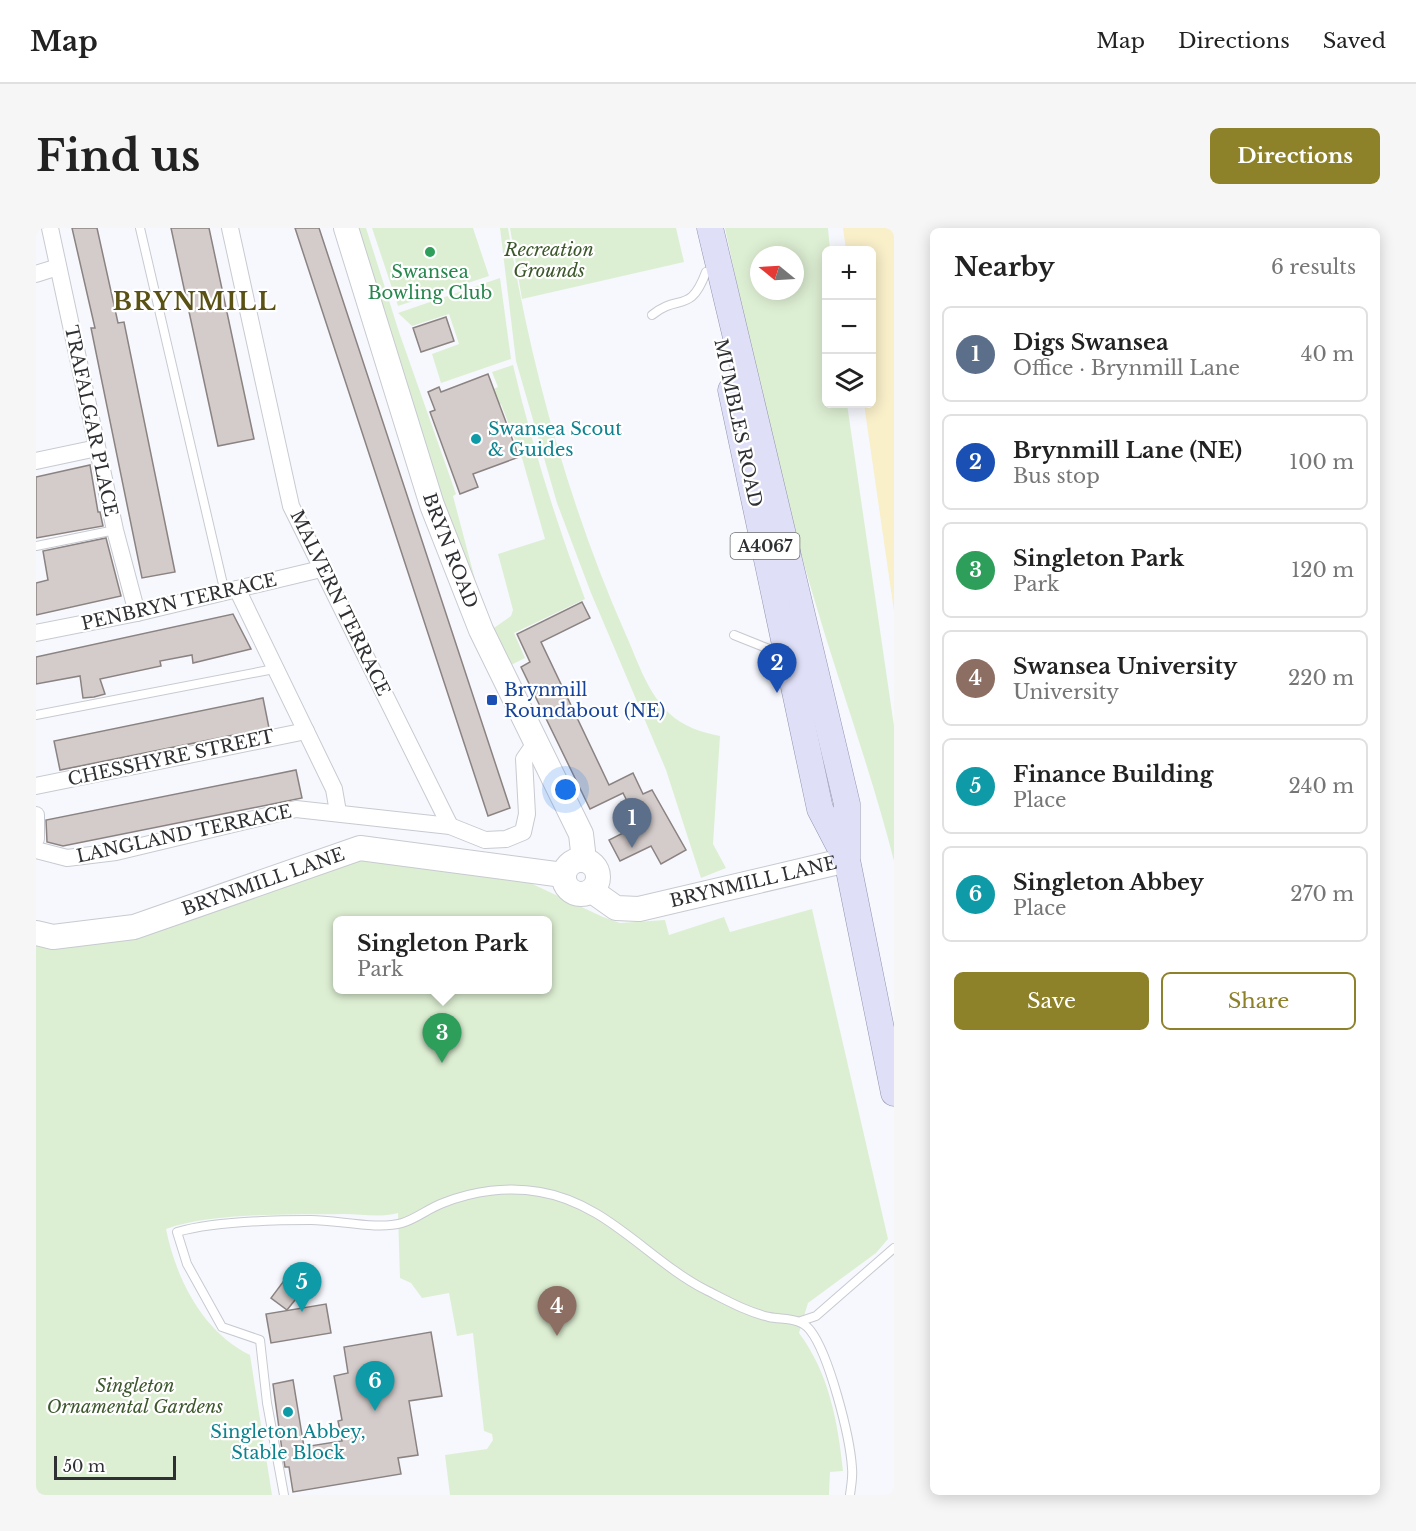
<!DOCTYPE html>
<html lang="en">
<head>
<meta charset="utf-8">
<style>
  body { margin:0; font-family:"Libre Baskerville",serif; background:#f6f6f6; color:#222 }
  .controls { position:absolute; right:18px; top:18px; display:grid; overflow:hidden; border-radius:9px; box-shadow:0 3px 15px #0003 }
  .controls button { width:54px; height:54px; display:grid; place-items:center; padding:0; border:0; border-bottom:2px solid #e0e0e0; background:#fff; color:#222; font:30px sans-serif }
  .compass { position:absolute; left:714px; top:18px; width:54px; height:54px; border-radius:50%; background:#fff; box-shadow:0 3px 15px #0003; rotate:288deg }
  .scale { position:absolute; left:18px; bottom:15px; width:122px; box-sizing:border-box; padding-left:6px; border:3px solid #2f3033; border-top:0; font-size:16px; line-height:21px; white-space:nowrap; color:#2f3033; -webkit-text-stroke:4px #fff; paint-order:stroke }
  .you { position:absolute; left:530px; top:562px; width:21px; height:21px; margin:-15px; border:4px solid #fff; border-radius:50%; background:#1a73e8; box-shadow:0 0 0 9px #1a73e833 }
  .badge { display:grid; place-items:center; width:39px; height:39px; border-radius:50%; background:#8d8129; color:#fff; font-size:20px; font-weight:700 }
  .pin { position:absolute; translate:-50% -50px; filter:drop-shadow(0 2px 3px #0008) }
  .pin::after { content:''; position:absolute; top:32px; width:21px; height:18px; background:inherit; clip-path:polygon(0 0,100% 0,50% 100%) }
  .popup { position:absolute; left:297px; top:688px; width:219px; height:78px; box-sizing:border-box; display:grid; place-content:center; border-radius:9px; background:#fff; filter:drop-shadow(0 2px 4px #0005); font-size:20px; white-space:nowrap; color:#767676 }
  .popup b { font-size:22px; color:#222 }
  .popup::after { content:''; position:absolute; left:50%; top:100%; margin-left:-12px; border:12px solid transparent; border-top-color:#fff }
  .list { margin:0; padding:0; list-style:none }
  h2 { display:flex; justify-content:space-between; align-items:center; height:78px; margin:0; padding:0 24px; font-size:26px }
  h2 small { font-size:20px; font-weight:400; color:#767676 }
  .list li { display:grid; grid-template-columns:39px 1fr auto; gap:18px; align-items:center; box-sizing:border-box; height:96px; margin:0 12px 12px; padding:0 12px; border:2px solid #e0e0e0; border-radius:9px }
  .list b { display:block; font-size:22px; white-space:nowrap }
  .list p { margin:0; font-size:20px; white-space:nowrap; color:#767676 }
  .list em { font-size:20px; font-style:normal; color:#767676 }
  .actions { display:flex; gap:12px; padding:18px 24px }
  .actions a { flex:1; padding:14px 0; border:2px solid #8d8129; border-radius:9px; text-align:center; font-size:21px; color:#8d8129 }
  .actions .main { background:#8d8129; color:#fff }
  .icon { flex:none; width:33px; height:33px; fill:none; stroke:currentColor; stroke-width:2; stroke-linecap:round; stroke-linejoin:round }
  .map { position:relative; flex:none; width:858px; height:1267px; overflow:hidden; border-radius:9px }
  header { display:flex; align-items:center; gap:36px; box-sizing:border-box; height:84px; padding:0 30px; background:#fff; border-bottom:2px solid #e0e0e0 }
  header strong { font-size:28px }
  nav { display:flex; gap:33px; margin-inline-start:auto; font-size:21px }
  .intro { display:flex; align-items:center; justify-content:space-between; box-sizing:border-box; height:144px; padding:0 36px }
  h1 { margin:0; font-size:42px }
  .button { padding:15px 27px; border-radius:9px; background:#8d8129; color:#fff; font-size:21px; font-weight:700 }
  main { display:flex; gap:36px; padding:0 36px }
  aside { flex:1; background:#fff; border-radius:9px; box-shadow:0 3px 15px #0003 }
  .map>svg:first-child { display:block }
  .green { fill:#ddefd3; fill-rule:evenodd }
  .sand { fill:#f9efc9 }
  .building { fill:#d4ccca; stroke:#8b8381; stroke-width:1.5 }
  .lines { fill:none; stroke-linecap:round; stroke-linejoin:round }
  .lane-casing { stroke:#c7cad0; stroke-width:10 }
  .street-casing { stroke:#c7cad0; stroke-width:18 }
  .secondary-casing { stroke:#c7cad0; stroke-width:26 }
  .primary-casing { stroke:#9393ae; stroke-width:27 }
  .lane { stroke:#fff; stroke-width:8 }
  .street { stroke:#fff; stroke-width:16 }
  .secondary { stroke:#fff; stroke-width:24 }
  .primary { stroke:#dfdff7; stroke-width:26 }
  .leisure-dot { fill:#2e9e5b; stroke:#fff; stroke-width:2 }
  .culture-dot { fill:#0f9aa8; stroke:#fff; stroke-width:2 }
  .transit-dot { fill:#1a4fb4; stroke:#fff; stroke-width:2 }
  .labels { text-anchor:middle; stroke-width:4.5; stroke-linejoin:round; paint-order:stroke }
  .shield { fill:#fff; stroke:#6d6e70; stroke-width:1.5 }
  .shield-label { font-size:16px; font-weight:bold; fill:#2f3033 }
  .park-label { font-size:18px; font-style:italic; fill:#3d572c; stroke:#fff }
  .leisure-label { font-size:18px; fill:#27864d; stroke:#fff }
  .street-label { font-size:18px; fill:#2f3033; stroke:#fff }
  .culture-label { font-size:18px; fill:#0d838f; stroke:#fff; text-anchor:start }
  .transit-label { font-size:18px; fill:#164399; stroke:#fff; text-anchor:start }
  .district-label { font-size:24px; font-weight:bold; letter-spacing:1.5px; fill:#5a5214; stroke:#fff }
</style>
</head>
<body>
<header>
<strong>Map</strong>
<nav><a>Map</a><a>Directions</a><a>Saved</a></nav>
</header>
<div class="intro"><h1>Find us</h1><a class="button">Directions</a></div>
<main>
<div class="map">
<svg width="858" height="1267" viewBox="0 0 858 1267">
  <rect width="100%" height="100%" fill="#f6f8fe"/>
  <g class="green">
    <polygon points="316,0 330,0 363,104 420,266 417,268 446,378 403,277"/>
    <polygon points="336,0 437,0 453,48 362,78"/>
    <path d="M464,0H472C495,139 533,278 590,407C602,434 612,466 634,486C648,499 665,504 684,508L677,616L690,640L665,650L630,542L555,365L521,275L480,133Z"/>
    <polygon points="474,0 640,0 648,34 486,71"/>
    <path d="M689,0H792L794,22H790V176H811L858,498V633C835,543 803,456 777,367C741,246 715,123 689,0ZM723,27H759V63H723Z"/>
    <polygon points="464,50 475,131 405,155 396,126 423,116 413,86 376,98 362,85"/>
    <path d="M477,137C496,217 520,294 549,371L478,405L489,430L473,438L455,402L475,388L477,382L462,326L509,311L486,230L465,176L424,190L419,176L462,159L456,144Z"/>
    <path d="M341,629L490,653L567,689L584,695L629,692L633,707L688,689L694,704L776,681L852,1011L840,1025L772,1075L763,1105C793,1145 802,1194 807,1243L794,1244L793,1267H414L409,1227L451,1221L457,1212L456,1206L448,1203L437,1105L421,1108L413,1065L386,1070L375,1055L364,1050L362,985C343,990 326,986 307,986C254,987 179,984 130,1001C140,1051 167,1104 214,1127L236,1267H0V715ZM301,692H511V762H301Z"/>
  </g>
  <polygon class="sand" points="807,0 858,0 858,383 828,176 836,176 836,22 810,22"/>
  <g class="building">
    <polygon points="36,0 61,0 82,95 88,94 139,344 106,350 55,100 59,100"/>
    <polygon points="135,0 173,0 218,211 182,218"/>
    <polygon points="259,0 283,0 474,580 452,588"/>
    <polygon points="410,89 418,113 385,124 377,100"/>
    <polygon points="452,146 483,229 437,246 442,259 424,266 394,184 399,182 392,164 403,159 405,164"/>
    <polygon points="54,237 62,284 64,284 67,298 0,310 0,249"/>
    <polygon points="70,310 85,368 0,387 0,355 12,352 7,323"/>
    <polygon points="546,374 554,390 505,414 573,557 597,545 607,566 616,562 650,622 625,636 615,618 584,633 573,612 603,597 587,565 554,581 485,439 494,434 481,406"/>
    <polygon points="197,386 215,421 157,435 156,427 124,433 125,438 64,451 69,466 58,469 47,470 44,448 0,456 0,429"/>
    <polygon points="227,470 233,500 24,542 18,513"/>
    <polygon points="260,542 266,570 27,618 11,614 10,592"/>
    <polygon points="247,1054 263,1067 251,1082 235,1070"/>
    <polygon points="290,1076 295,1105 235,1115 230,1086"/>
    <polygon points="395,1104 406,1168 373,1173 382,1227 362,1230 365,1246 257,1264 253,1239 249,1239 246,1222 237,1156 257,1152 268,1219 306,1213 302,1193 306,1192 298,1148 312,1145 308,1119"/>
  </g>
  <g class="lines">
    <g class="lane-casing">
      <g id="lane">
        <polyline points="104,0 189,365"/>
        <path d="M616,87C643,65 654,87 670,44"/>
        <polyline points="0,318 79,302"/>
        <polyline points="698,407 733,421 745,431"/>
        <polyline points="0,487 238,441"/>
        <polyline points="765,1093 780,1088 858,1020"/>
        <path d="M248,1267L231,1175L224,1112L186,1099L151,1036L141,1004C176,994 238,992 275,992C302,992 341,1002 366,995C380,991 393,980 407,975C437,963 472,958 504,964C571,975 613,1033 670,1062C690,1072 711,1084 733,1089C747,1092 764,1089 774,1102C793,1126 814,1208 816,1240C817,1249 815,1258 814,1267"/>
      </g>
    </g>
    <g class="street-casing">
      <g id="street">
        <polyline points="14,0 79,302 101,385"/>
        <polyline points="194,0 255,278 414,598"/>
        <polyline points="0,46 22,39"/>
        <polyline points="0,233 61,220"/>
        <polyline points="201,361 298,561 302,584"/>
        <polyline points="0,405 101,385 285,341"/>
        <polyline points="0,558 270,503"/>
        <polyline points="0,587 0,611"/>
        <polyline points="0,622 31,630 80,624 260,581 414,598 449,612 470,611 487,604 491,586 488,531 499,515"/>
      </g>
    </g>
    <g class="secondary-casing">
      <g id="secondary">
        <path id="s1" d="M310,0L396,277L445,402L545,606L548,632"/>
        <circle cx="545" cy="649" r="17"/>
        <path id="s2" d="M556,663L580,680L603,681L811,632"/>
        <path id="s3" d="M0,705L17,709L98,699L324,620L527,647"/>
      </g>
    </g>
    <g class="primary-casing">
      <g id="primary">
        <polyline points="674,0 811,576 811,632 858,865"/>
        <polyline points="695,162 784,581 809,629"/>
      </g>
    </g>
    <use href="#lane" class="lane"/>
    <use href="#street" class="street"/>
    <use href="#secondary" class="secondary"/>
    <use href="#primary" class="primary"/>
  </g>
  <circle class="leisure-dot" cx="394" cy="24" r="6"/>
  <g class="culture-dot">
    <circle cx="440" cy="211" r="6"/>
    <circle cx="252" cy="1184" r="6"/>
  </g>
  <rect class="transit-dot" x="450" y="466" width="12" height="12" rx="3"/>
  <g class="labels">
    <rect class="shield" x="694.5" y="305" width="69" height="26" rx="4.5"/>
    <g class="shield-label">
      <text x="729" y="324">A4067</text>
    </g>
    <g class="park-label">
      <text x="513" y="28">Recreation<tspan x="513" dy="21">Grounds</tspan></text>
      <text x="99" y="1164">Singleton<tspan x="99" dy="21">Ornamental Gardens</tspan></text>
    </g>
    <g class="leisure-label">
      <text x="394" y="50">Swansea<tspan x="394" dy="21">Bowling Club</tspan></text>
    </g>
    <g class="street-label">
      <text transform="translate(55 193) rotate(78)" y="6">TRAFALGAR PLACE</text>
      <text transform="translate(702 195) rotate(78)" y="6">MUMBLES ROAD</text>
      <text dy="6" stroke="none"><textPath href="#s1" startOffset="339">BRYN ROAD</textPath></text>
      <text transform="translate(143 374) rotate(-13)" y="6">PENBRYN TERRACE</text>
      <text transform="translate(304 375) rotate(64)" y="6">MALVERN TERRACE</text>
      <text transform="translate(135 530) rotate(-12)" y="6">CHESSHYRE STREET</text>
      <text transform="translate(148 606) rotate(-12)" y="6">LANGLAND TERRACE</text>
      <text dy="6" stroke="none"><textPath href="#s3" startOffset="236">BRYNMILL LANE</textPath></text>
      <text dy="6" stroke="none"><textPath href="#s2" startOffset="170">BRYNMILL LANE</textPath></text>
    </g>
    <g class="culture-label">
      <text x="452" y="207">Swansea Scout<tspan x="452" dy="21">&amp; Guides</tspan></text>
      <text x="252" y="1210" text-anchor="middle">Singleton Abbey,<tspan x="252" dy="21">Stable Block</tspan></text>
    </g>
    <g class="transit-label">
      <text x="468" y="468">Brynmill<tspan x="468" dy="21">Roundabout (NE)</tspan></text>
    </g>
    <g class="district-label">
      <text x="159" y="82">BRYNMILL</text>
    </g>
  </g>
</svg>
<div class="controls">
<button>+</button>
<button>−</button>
<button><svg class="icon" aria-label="layers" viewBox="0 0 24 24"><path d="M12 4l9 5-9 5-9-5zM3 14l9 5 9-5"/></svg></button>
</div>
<svg class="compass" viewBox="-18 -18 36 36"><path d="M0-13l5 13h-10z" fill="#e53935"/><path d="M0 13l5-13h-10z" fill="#767676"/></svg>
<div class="scale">50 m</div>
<div class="you"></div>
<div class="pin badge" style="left:596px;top:620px;background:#5c6f8a">1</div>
<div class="pin badge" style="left:741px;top:465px;background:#1a4fb4">2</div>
<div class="pin badge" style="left:406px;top:835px;background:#2e9e5b">3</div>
<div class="popup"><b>Singleton Park</b>Park</div>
<div class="pin badge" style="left:521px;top:1108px;background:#8d6e63">4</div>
<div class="pin badge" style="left:266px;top:1084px;background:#0f9aa8">5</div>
<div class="pin badge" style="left:339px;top:1183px;background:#0f9aa8">6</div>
</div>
<aside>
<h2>Nearby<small>6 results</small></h2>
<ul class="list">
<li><span class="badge" style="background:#5c6f8a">1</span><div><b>Digs Swansea</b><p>Office · Brynmill Lane</p></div><em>40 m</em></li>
<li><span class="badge" style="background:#1a4fb4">2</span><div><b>Brynmill Lane (NE)</b><p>Bus stop</p></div><em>100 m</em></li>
<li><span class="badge" style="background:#2e9e5b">3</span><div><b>Singleton Park</b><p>Park</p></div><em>120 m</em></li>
<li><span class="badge" style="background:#8d6e63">4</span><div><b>Swansea University</b><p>University</p></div><em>220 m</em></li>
<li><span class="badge" style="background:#0f9aa8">5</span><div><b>Finance Building</b><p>Place</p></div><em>240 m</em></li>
<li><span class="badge" style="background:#0f9aa8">6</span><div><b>Singleton Abbey</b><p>Place</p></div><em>270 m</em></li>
</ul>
<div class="actions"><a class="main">Save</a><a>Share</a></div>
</aside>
</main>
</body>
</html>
